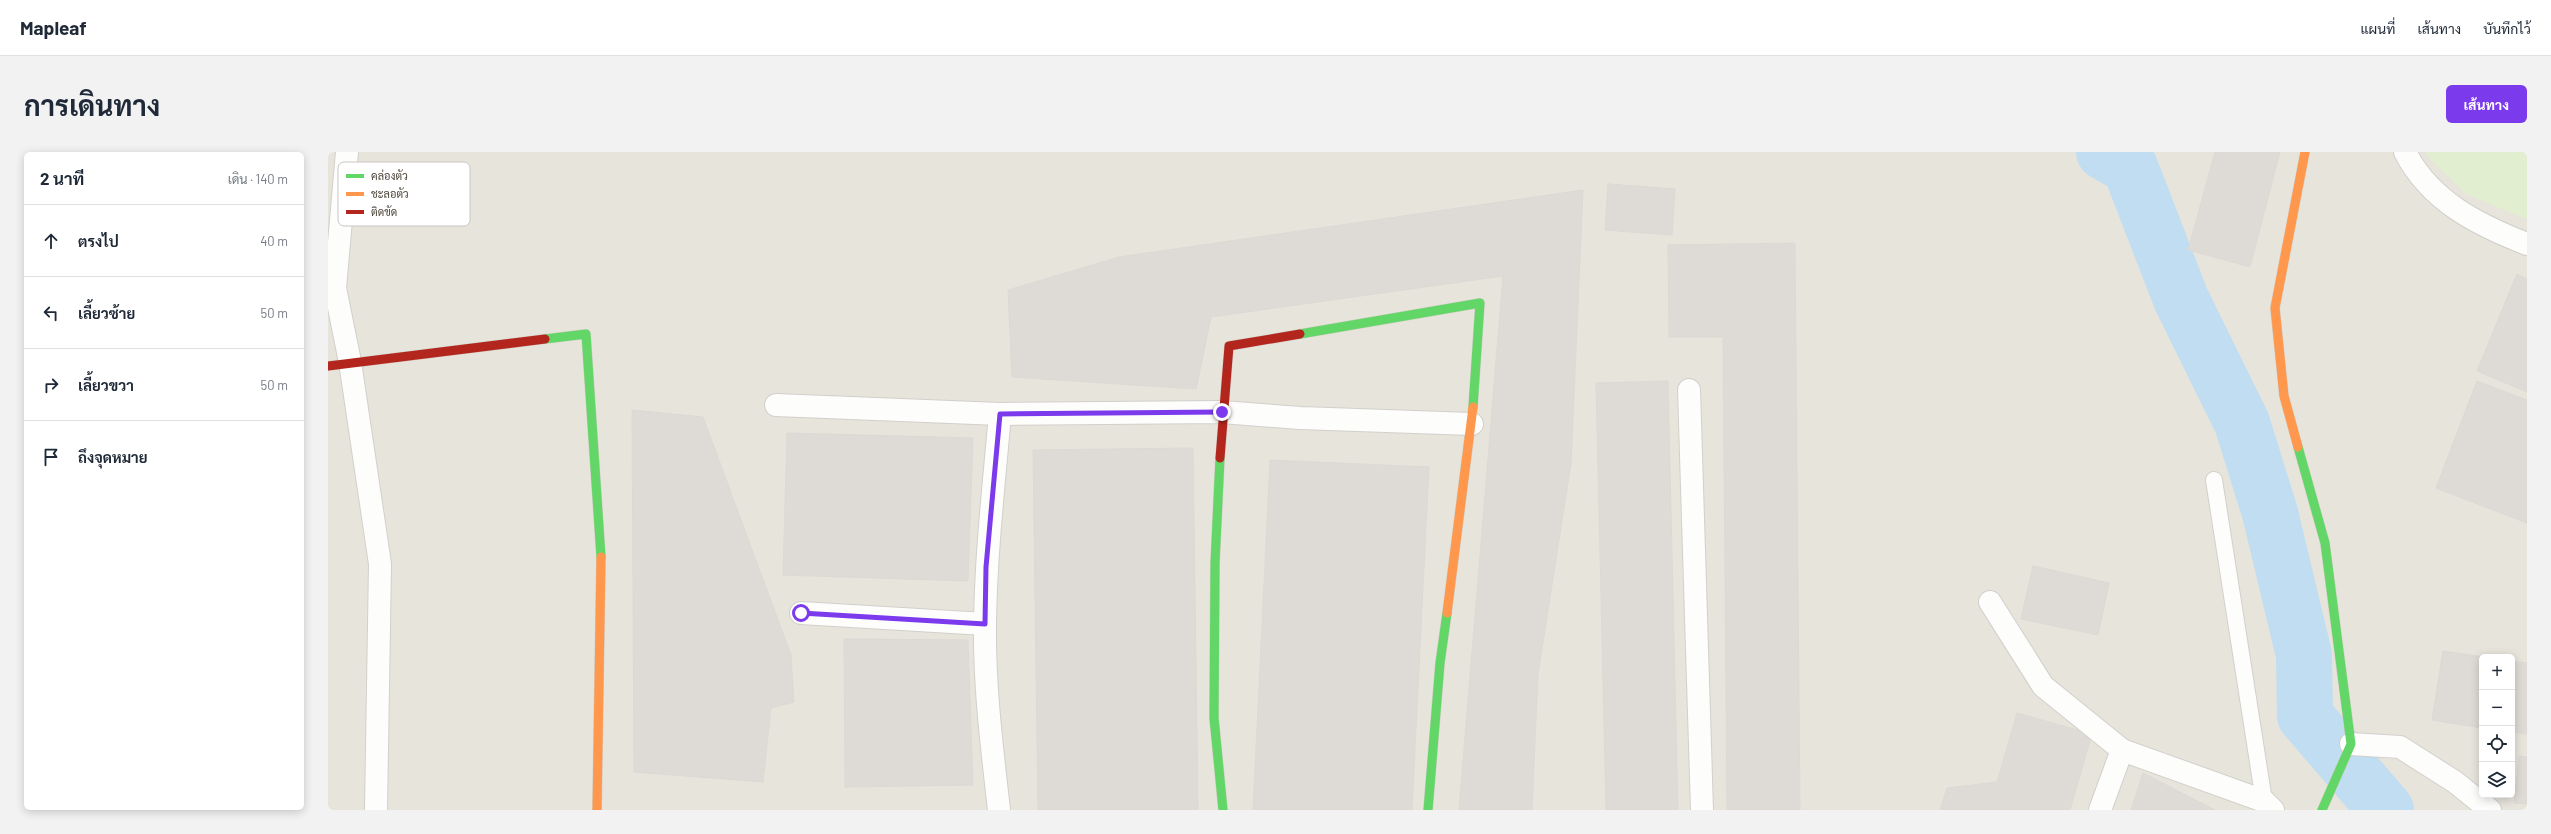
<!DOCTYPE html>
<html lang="th">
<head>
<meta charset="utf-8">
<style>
  body { margin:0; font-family:Barlow,Sarabun,sans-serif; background:#f2f2f3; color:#1f2937 }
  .controls { position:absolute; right:12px; bottom:12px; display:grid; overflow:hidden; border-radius:6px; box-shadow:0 2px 10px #0003 }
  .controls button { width:36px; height:36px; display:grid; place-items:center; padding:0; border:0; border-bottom:1px solid #e0e1e3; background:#fff; color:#1f2937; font:20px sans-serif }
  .stop { position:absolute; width:12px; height:12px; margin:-9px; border:3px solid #7c3aed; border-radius:50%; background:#fff }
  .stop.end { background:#7c3aed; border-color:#fff; box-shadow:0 1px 4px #0008 }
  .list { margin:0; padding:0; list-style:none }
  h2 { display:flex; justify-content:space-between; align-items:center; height:52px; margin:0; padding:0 16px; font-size:17px }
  h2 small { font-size:13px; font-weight:400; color:#747a83 }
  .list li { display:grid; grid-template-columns:26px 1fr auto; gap:12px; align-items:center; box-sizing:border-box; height:72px; padding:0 16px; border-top:1px solid #e0e1e3 }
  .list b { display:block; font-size:15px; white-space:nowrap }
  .list em { font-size:13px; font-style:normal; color:#747a83 }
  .icon { flex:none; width:22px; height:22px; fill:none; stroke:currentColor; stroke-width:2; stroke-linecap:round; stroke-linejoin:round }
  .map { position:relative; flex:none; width:2199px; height:658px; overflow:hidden; border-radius:6px }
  header { display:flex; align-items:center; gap:24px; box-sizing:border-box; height:56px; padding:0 20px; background:#fff; border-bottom:1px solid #e0e1e3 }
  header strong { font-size:19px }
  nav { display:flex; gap:22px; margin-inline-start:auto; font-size:14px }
  .intro { display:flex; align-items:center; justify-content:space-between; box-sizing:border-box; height:96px; padding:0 24px }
  h1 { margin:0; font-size:28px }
  .button { padding:10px 18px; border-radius:6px; background:#7c3aed; color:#fff; font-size:14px; font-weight:700 }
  main { display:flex; gap:24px; padding:0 24px }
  aside { flex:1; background:#fff; border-radius:6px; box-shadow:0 2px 10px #0003 }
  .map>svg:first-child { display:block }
  .residential { fill:#e7e4dc; fill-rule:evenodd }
  .green { fill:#e1eecf }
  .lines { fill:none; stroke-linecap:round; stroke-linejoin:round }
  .river { stroke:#c0ddf1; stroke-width:56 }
  .building { fill:#dedbd6; stroke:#dcd9d4 }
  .lane-casing { stroke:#d2d0cb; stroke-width:18 }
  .street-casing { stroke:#d2d0cb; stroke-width:24 }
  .fast-casing { stroke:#d3cfc5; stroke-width:10 }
  .slow-casing { stroke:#d3cfc5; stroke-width:10 }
  .jam-casing { stroke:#d3cfc5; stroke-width:10 }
  .lane { stroke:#fdfdfc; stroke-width:16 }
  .street { stroke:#fdfdfc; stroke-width:22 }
  .fast { stroke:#63d668; stroke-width:9 }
  .slow { stroke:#ff974d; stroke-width:9 }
  .jam { stroke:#b3261e; stroke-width:9 }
  .route { stroke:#7c3aed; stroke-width:5 }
  .key { fill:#fff; stroke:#c9c7c4; stroke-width:1 }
  .key-label { font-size:11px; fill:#4b4439 }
</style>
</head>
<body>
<header>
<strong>Mapleaf</strong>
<nav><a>แผนที่</a><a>เส้นทาง</a><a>บันทึกไว้</a></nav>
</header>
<div class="intro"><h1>การเดินทาง</h1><a class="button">เส้นทาง</a></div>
<main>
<aside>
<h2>2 นาที<small>เดิน · 140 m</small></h2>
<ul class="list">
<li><svg class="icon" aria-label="ahead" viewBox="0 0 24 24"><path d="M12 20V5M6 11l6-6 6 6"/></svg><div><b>ตรงไป</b></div><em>40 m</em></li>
<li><svg class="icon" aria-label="left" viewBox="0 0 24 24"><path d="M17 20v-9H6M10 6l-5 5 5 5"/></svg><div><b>เลี้ยวซ้าย</b></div><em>50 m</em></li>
<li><svg class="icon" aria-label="right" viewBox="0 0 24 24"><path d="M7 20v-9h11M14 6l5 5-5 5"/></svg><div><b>เลี้ยวขวา</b></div><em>50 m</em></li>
<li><svg class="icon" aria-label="arrive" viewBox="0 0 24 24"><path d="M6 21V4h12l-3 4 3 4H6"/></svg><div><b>ถึงจุดหมาย</b></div></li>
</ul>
</aside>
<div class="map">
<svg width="2199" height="658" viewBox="0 0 2199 658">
  <rect width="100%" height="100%" fill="#f4f2ee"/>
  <path class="residential" d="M0,0H2199V658H0ZM2154,505H2184V643H2154Z"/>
  <polygon class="green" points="2097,0 2199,0 2199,67 2138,42 2101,6"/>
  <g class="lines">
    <polyline class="river" points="1776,0 1802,15 1853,147 1914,271 1942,361 1976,503 1977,564 2058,658"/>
  </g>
  <g class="building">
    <polygon points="1887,0 1952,0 1922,115 1860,98"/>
    <polygon points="1280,32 1347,37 1344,83 1277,78"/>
    <polygon points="1255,38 1243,312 1210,522 1204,658 1131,658 1175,124 883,165 868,237 684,225 680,138 791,105"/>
    <polygon points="1467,91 1472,658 1399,658 1395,185 1341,185 1340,93"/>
    <polygon points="2189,122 2199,127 2199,240 2149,219"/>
    <polygon points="1340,229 1350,658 1278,658 1268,231"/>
    <polygon points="2149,229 2199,248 2199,371 2108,336"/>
    <polygon points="304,258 375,265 463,503 466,550 443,556 435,630 306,620"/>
    <polygon points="459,281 645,286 640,429 455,423"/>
    <polygon points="865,296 870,658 710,658 705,298"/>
    <polygon points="942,308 1101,315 1084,658 925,658"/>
    <polygon points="1705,414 1781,431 1770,483 1693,467"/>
    <polygon points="516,487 640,488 645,633 517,635"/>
    <polygon points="2115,499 2156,505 2154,505 2154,576 2104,568"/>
    <polygon points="2184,509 2199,511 2199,582 2184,580"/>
    <polygon points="1689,561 1764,582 1742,658 1612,658 1619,636 1669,630"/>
    <polygon points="2191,604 2199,605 2199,652 2186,651"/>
    <polygon points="1815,621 1887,658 1803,658"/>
  </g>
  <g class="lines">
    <g class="lane-casing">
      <polyline id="lane" points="1886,328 1936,649"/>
    </g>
    <g class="street-casing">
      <g id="street">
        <polyline points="19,0 7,136 22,210 52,412 48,658"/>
        <path d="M2077,0C2102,49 2150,73 2199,92"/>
        <polyline points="1361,238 1374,658"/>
        <polyline points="448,253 672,262 894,260 972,266 1144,272"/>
        <polyline points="1662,450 1715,534 1794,598 1936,649 1945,658"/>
        <polyline points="473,461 657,472"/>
        <polyline points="2023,592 2072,595 2127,630 2162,658"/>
        <path d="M671,658C664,596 656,533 657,471C658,401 666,331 672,262"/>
        <polyline points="1772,658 1794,598"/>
      </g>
    </g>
    <g class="fast-casing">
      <g id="fast">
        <polyline points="972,182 1152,151 1145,255"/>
        <polyline points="217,187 258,182 273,405"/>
        <polyline points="1970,295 1997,391 2023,592 1994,658"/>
        <polyline points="892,306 887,411 886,566 895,658"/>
        <polyline points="1100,658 1112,511 1119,461"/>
      </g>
    </g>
    <g class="slow-casing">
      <g id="slow">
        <polyline points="1970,295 1956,244 1947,156 1977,0"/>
        <polyline points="1119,461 1145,255"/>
        <polyline points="269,658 273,405"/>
      </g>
    </g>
    <g class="jam-casing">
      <g id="jam">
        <polyline points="0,214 217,187"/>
        <polyline points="892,306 901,194 972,182"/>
      </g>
    </g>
    <use href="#lane" class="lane"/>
    <use href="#street" class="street"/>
    <use href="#fast" class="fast"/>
    <use href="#slow" class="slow"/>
    <use href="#jam" class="jam"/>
  </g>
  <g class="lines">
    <polyline class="route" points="473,461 657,472 658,415 672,262 894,260"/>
  </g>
  <rect x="10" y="10" width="132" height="64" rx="6" class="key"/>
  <rect x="18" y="22" width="18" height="4" fill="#63d668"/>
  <rect x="18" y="40" width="18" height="4" fill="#ff974d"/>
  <rect x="18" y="58" width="18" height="4" fill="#b3261e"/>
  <g class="key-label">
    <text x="43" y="28">คล่องตัว</text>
    <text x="43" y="46">ชะลอตัว</text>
    <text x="43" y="64">ติดขัด</text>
  </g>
</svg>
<div class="controls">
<button>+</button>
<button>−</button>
<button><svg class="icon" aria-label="locate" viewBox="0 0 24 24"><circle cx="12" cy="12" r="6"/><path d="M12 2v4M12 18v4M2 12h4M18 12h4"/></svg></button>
<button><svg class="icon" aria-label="layers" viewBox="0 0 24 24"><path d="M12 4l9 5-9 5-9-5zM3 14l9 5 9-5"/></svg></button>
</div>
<div class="stop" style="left:473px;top:461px"></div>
<div class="stop end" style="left:894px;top:260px"></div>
</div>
</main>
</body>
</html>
